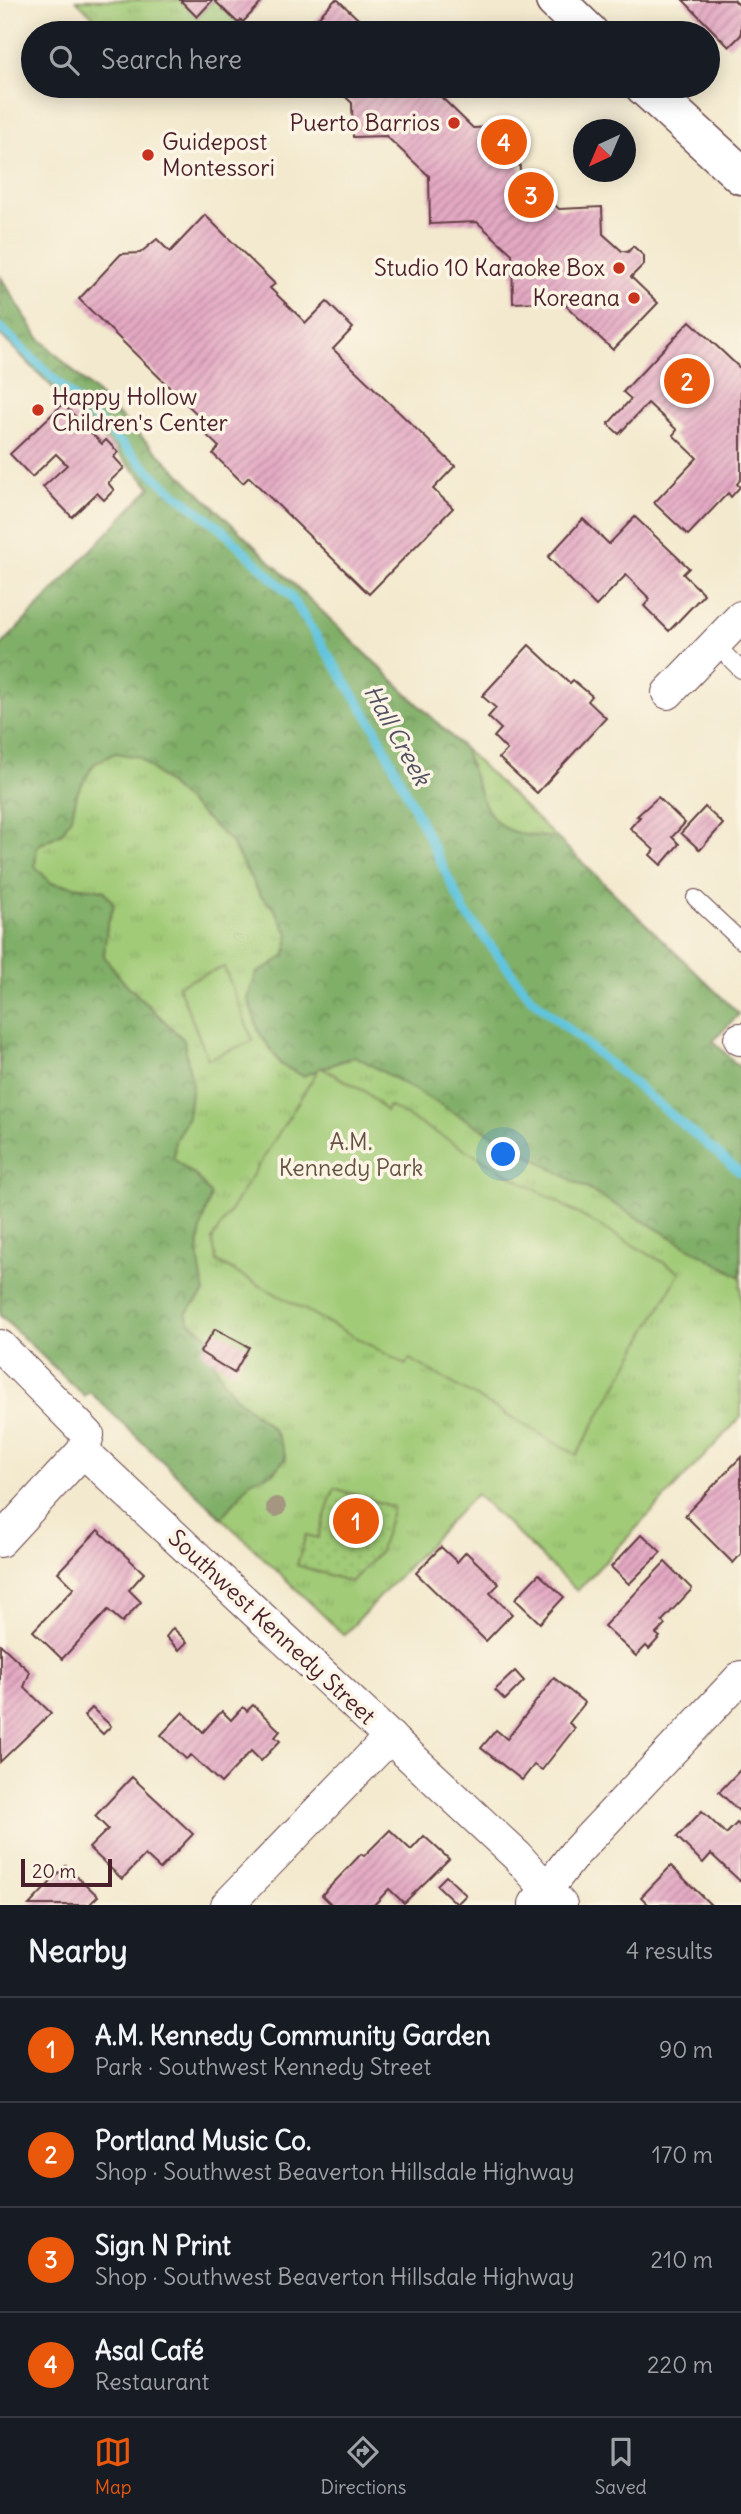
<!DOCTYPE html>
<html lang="en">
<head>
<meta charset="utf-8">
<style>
  body { margin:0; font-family:Delius,sans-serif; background:#242831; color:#f1f3f6 }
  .compass { position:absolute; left:573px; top:119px; width:63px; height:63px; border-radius:50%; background:#171b24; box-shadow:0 4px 18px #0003; rotate:224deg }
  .scale { position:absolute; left:21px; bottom:18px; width:91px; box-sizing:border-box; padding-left:7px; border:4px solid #4a1f2b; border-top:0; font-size:19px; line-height:24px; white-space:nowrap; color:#4a1f2b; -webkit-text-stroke:5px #fcf5e5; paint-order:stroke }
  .you { position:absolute; left:504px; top:1155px; width:24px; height:24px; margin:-18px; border:5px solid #fff; border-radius:50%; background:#1a73e8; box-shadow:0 0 0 10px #1a73e833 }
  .badge { display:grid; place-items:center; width:46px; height:46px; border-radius:50%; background:#ea580c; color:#fff; font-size:23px; font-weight:700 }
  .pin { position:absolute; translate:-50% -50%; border:4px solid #fff; box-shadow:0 2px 7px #0006 }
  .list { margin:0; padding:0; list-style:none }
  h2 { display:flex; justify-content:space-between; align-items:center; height:91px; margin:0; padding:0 28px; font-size:30px }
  h2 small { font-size:23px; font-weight:400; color:#9ea1a6 }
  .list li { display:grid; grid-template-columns:46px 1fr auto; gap:21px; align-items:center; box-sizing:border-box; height:105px; padding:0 28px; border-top:2px solid #363941 }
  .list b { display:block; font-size:26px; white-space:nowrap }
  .list p { margin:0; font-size:23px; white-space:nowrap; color:#9ea1a6 }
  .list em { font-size:23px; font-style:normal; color:#9ea1a6 }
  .icon { flex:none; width:38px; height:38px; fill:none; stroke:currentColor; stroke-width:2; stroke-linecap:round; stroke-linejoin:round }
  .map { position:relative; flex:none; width:741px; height:1905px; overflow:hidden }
  .search { position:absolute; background:#171b24; box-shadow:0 4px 18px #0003; left:21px; right:21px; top:21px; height:77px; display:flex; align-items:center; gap:18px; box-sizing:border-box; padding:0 24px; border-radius:38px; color:#9ea1a6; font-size:26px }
  .sheet { height:511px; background:#171b24 }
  nav { display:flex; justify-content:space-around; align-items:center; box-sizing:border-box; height:98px; border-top:2px solid #363941; background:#171b24; font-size:19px; color:#9ea1a6 }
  nav a { display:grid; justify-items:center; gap:4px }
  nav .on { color:#ea580c }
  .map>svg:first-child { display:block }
  .grass { fill:url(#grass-tufts); stroke:#767551; stroke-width:2 }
  .forest { fill:url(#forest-crowns); stroke:#65674a; stroke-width:2 }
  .garden { fill:url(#garden-dots); stroke:#767551; stroke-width:2 }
  .pitch { fill:#a1cb77; stroke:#767551; stroke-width:2 }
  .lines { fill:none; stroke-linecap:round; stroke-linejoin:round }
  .stream { stroke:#60c4de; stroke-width:9 }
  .building { fill:url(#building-hatch) }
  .service-casing { stroke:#633d43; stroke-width:18 }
  .minor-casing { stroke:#633d43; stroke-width:34 }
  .primary-casing { stroke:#633d43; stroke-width:41 }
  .service { stroke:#fff; stroke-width:16 }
  .minor { stroke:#fff; stroke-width:32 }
  .primary { stroke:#fff; stroke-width:38 }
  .tree { fill:#a49681 }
  .poi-dot { fill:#c8321e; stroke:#fcf5e5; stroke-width:2.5 }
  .labels { text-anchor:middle; stroke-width:7; stroke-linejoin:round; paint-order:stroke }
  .poi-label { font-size:23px; fill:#4a1f2b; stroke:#fcf5e5; text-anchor:end }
  .park-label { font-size:23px; fill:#645342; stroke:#fcf5e5 }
  .street-label { font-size:23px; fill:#4a1f2b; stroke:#fcf5e5 }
  .water-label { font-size:24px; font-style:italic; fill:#515161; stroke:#fcf5e5 }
</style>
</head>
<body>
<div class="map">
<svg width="741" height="1905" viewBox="0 0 741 1905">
  <defs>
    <pattern id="grass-tufts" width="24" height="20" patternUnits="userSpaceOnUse" patternTransform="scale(1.75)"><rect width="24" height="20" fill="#a1cb77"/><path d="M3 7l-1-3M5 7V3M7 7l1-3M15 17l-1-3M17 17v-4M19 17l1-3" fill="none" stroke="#8cae67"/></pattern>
    <pattern id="forest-crowns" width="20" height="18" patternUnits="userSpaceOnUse" patternTransform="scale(1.75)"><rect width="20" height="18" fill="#80af68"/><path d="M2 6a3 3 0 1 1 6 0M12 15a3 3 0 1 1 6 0" fill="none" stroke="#6b8e56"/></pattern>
    <pattern id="garden-dots" width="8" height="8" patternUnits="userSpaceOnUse" patternTransform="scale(1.75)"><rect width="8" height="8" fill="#a1cb77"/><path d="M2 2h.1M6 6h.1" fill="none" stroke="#8cae67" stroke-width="1.8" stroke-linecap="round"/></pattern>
    <pattern id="building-hatch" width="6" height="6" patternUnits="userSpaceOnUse" patternTransform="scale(1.75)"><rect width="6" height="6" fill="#e4a9c3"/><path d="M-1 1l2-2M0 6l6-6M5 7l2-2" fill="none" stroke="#bb899f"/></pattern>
  </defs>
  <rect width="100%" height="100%" fill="#fcf5e5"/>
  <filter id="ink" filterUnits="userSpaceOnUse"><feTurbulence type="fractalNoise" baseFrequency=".0143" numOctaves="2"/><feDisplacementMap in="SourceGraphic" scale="14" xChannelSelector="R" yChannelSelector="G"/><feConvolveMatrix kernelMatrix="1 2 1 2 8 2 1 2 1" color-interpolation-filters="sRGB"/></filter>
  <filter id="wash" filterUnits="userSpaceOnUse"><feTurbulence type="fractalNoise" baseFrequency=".00686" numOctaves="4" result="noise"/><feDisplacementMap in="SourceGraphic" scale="28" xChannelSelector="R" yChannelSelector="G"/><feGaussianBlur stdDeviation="1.57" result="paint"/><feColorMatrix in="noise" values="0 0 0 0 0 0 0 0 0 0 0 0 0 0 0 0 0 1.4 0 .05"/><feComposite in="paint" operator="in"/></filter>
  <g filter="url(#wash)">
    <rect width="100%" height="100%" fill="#f3e9ce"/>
    <g class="grass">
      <polygon points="76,0 180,0 197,17 214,0 238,23 228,33 110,33"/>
      <polygon points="0,276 38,337 739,1014 691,1064 741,1113 741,1417 577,1591 476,1494 344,1635 90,1392 84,1396 0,1315 0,647 151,487 0,334"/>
    </g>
    <path class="forest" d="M0,276L38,337L464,749C487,808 484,838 556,837L739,1014L713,1041L741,1069V1277L355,1056L303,1076L281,1065L259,1032L248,999L256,974L285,956L289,935L275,910L260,895L230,841L139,757L115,753L94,764L78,791L72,815L62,833L37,846L35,866L51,883L104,890L114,905L107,926L104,956L123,981L184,1040L192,1084L188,1117L175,1141L174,1159L197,1177L211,1195C198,1233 194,1252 205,1292L186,1313L190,1323L207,1335C212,1361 221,1385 242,1403C267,1425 276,1424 286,1458L273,1473L252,1480L222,1518L90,1392L84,1396L0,1315V647L151,487L0,334Z"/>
    <polygon class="garden" points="334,1488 393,1507 380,1551 351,1582 297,1565 306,1535 318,1538"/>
    <g class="pitch">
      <polygon points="224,967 253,1041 208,1059 178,985"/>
      <polygon points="320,1067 366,1092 386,1111 389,1106 680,1272 577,1455 410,1359 406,1365 217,1262 212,1240"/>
    </g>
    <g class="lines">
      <polyline class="stream" points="0,327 161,482 219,527 290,595 375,728 465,912 530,997 741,1173"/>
    </g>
    <g id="blocks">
      <g class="building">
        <polygon points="180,0 213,0 197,17"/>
        <polygon points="214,0 264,0 243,22 241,20 238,23"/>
        <polygon points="335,0 338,0 373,33 303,33"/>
        <polygon points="683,0 734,0 741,7 741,35 729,47"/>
        <polygon points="334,86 434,86 434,90 473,128 518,126 520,172 559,209 602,207 603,234 622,251 628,252 633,246 644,256 644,264 631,277 658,303 613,350 561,301 513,303 512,254 477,222 430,224 429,176 386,136 353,137 352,103"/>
        <polygon points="205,215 275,284 270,288 306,323 327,302 353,328 333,349 455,466 433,489 453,508 369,594 249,477 243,483 213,454 219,447 193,422 200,417 79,299 121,254 140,253 157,239 170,252"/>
        <polygon points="690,321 741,369 741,479 737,484 740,487 731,497 728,493 688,535 654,503 697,458 673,435 677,430 648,403 619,434 608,424 631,399 623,392"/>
        <polygon points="63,404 102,444 106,440 118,452 114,457 124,468 108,483 114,490 104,500 97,493 72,517 43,487 67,465 56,454 32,477 10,454"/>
        <polygon points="635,517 689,568 683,574 704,594 669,631 644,606 650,599 626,575 596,606 548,557 583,519 609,544"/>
        <polygon points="529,645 570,683 573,680 592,696 588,701 606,718 537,793 499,758 507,750 494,737 501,729 488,717 496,708 482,696"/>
        <polygon points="658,797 685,823 672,837 679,844 661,865 650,855 654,850 630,828 640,817 637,816"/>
        <polygon points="705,807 723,824 700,850 681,833"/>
        <polygon points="215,1329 249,1347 234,1373 200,1352"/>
        <polygon points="741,1457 741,1554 733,1563 685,1515"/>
        <polygon points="98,1530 144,1573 129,1590 141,1602 122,1622 108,1610 62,1659 33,1631 74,1588 58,1572"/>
        <polygon points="642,1534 661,1552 629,1584 611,1567"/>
        <polygon points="441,1547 457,1562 466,1552 499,1584 490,1593 512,1614 486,1641 416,1573"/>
        <polygon points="665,1562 692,1589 662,1621 665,1625 656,1634 660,1637 649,1649 646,1646 636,1656 604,1626"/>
        <polygon points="539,1574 564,1597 540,1623 515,1599"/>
        <polygon points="173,1628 187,1642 179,1650 166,1637"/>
        <polygon points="0,1644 30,1672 24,1687 51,1713 0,1762"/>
        <polygon points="515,1671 524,1681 505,1700 495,1690"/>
        <polygon points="554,1678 585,1703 569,1723 575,1728 542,1770 534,1765 522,1780 481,1748 496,1730 507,1739"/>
        <polygon points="253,1705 280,1731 275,1737 280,1741 261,1761 251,1751 221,1783 191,1755 186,1759 161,1735 183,1712 203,1732 222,1711 231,1720 243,1707 247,1711"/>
        <polygon points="92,1708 111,1726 103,1734 84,1716"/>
        <polygon points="741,1769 741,1813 719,1792"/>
        <polygon points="132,1777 193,1834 160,1869 145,1855 122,1879 89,1848 108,1829 95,1816"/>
        <polygon points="702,1811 726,1834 737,1823 741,1827 741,1882 711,1854 703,1863 677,1837"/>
        <polygon points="390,1830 411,1850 424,1836 449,1859 404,1903 389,1889 374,1905 332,1905 322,1895 361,1854 364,1856"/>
        <polygon points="66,1866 98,1896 89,1905 29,1905"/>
        <polygon points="671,1866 711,1905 649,1905 641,1897"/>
        <polygon points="446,1876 466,1895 457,1904 437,1885"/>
      </g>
    </g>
  </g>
  <g filter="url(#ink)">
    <use href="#blocks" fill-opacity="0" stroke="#633d43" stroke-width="2"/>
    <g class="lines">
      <g class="service-casing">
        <g id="service">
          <polyline points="715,644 741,670"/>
          <polyline points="695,898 741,941"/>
        </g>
      </g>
      <g class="minor-casing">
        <g id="minor">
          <polyline points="668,693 741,617"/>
          <polyline points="740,1039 741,1039"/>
          <polyline points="0,1346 88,1435 83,1451 0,1541"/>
          <polyline points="83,1451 517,1856 561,1905"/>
          <polyline points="535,1904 575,1853 741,1677"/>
          <polyline points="227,1905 390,1737"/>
        </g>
      </g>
      <g class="primary-casing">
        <g id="primary">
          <polyline points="555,0 589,33"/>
          <polyline points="644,86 741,175"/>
        </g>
      </g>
      <use href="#service" class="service"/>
      <use href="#minor" class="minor"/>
      <use href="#primary" class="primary"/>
    </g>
    <circle class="tree" cx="276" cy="1507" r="10"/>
  </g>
  <g class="poi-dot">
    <circle cx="454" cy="123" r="7"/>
    <circle cx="148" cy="155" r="7"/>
    <circle cx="619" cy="268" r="7"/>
    <circle cx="634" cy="298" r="7"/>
    <circle cx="38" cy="410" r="7"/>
  </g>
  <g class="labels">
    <g class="poi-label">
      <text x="440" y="131">Puerto Barrios</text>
      <text x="162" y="150" text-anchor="start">Guidepost<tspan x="162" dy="26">Montessori</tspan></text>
      <text x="605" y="276">Studio 10 Karaoke Box</text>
      <text x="620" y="306">Koreana</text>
      <text x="52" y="405" text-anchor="start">Happy Hollow<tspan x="52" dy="26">Children's Center</tspan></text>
    </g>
    <g class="park-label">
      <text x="351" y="1150">A.M.<tspan x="351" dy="26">Kennedy Park</tspan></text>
    </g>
    <g class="street-label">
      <text transform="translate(272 1627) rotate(43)" y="8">Southwest Kennedy Street</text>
    </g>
    <g class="water-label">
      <text transform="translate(397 735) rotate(61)" y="8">Hall Creek</text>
    </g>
  </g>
</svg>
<svg class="compass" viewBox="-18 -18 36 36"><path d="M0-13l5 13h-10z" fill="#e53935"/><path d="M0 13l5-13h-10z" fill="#9ea1a6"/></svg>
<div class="scale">20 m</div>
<div class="you"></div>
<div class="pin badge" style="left:356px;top:1521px">1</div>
<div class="pin badge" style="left:687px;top:381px">2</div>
<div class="pin badge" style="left:531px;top:195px">3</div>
<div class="pin badge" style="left:504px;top:142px">4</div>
<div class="search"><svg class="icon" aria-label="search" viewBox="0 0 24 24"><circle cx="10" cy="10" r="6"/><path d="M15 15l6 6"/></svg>Search here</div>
</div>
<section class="sheet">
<h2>Nearby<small>4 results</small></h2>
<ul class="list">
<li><span class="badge">1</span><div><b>A.M. Kennedy Community Garden</b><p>Park · Southwest Kennedy Street</p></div><em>90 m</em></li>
<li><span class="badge">2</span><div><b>Portland Music Co.</b><p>Shop · Southwest Beaverton Hillsdale Highway</p></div><em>170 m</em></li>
<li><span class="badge">3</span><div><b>Sign N Print</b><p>Shop · Southwest Beaverton Hillsdale Highway</p></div><em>210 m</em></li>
<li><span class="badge">4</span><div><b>Asal Café</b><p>Restaurant</p></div><em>220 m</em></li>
</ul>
</section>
<nav>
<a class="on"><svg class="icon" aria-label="map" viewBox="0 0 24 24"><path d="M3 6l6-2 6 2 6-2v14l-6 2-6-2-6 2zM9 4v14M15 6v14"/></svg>Map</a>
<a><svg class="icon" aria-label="directions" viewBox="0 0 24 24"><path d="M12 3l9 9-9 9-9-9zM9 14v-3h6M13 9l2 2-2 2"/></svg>Directions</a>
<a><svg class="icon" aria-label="saved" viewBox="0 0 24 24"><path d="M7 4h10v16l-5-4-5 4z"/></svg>Saved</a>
</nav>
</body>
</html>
